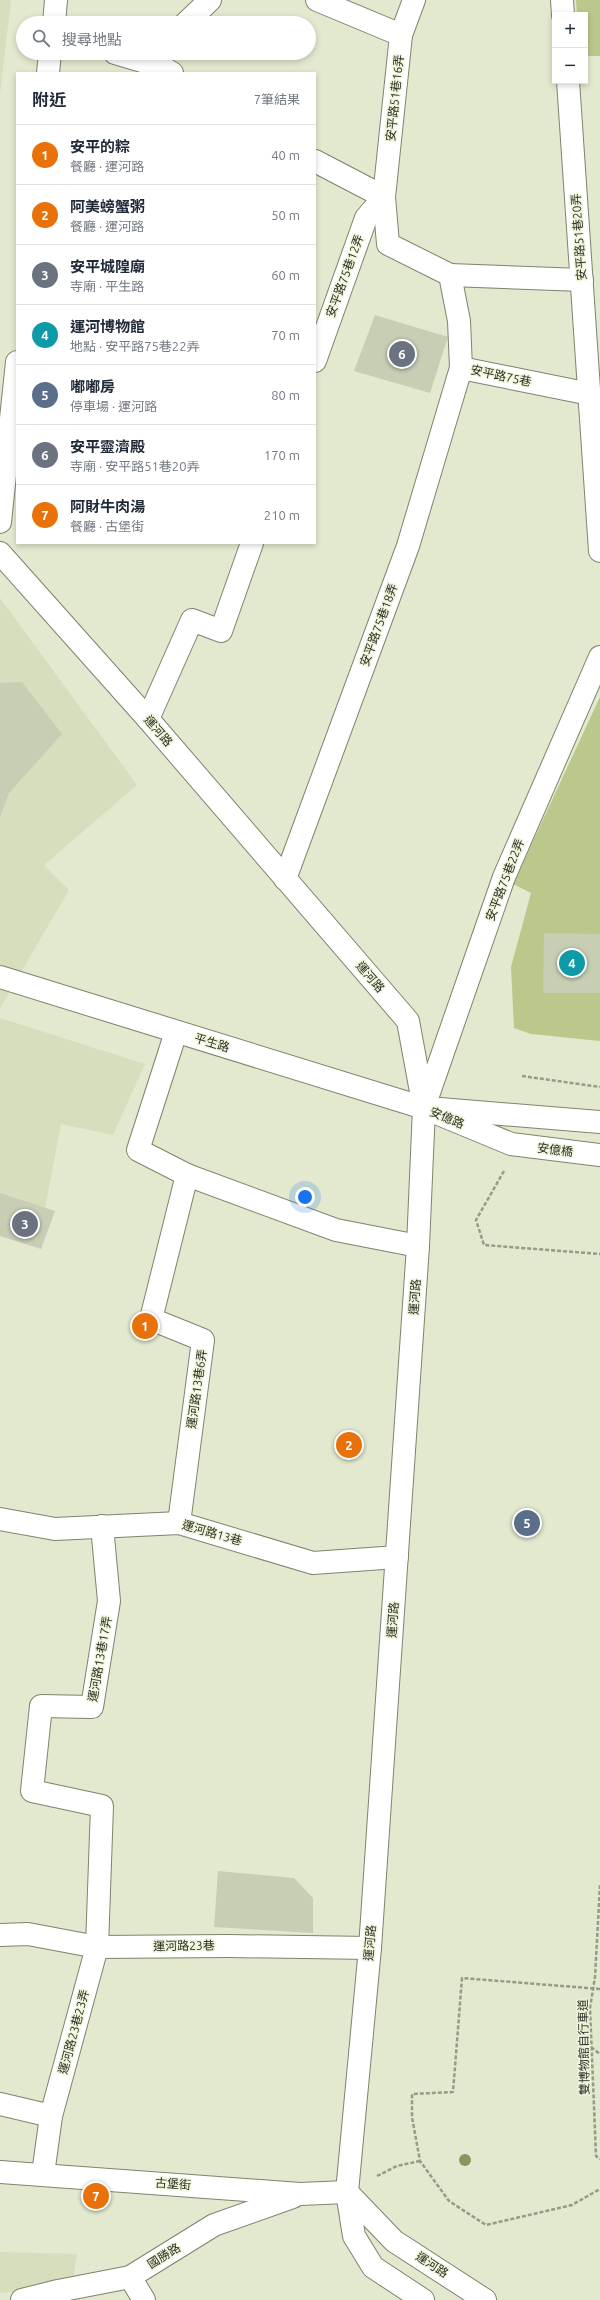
<!DOCTYPE html>
<html lang="zh-TW">
<head>
<meta charset="utf-8">
<style>
  body { margin:0; font-family:Ubuntu,"Noto Sans TC",sans-serif; background:#f2f2f3; color:#1f2937 }
  .controls { position:absolute; right:12px; top:12px; display:grid; overflow:hidden; border-radius:0px; box-shadow:0 2px 6px #0003 }
  .controls button { width:36px; height:36px; display:grid; place-items:center; padding:0; border:0; border-bottom:1px solid #e0e1e3; background:#fff; color:#1f2937; font:20px sans-serif }
  .you { position:absolute; left:305px; top:1197px; width:14px; height:14px; margin:-10px; border:3px solid #fff; border-radius:50%; background:#1a73e8; box-shadow:0 0 0 6px #1a73e833 }
  .badge { display:grid; place-items:center; width:26px; height:26px; border-radius:50%; background:#b45309; color:#fff; font-size:13px; font-weight:700 }
  .pin { position:absolute; translate:-50% -50%; border:2px solid #fff; box-shadow:0 1px 4px #0006 }
  .list { margin:0; padding:0; list-style:none }
  h2 { display:flex; justify-content:space-between; align-items:center; height:52px; margin:0; padding:0 16px; font-size:17px }
  h2 small { font-size:13px; font-weight:400; color:#747a83 }
  .list li { display:grid; grid-template-columns:26px 1fr auto; gap:12px; align-items:center; box-sizing:border-box; height:60px; padding:0 16px; border-top:1px solid #e0e1e3 }
  .list b { display:block; font-size:15px; white-space:nowrap }
  .list p { margin:0; font-size:13px; white-space:nowrap; color:#747a83 }
  .list em { font-size:13px; font-style:normal; color:#747a83 }
  .icon { flex:none; width:22px; height:22px; fill:none; stroke:currentColor; stroke-width:2; stroke-linecap:round; stroke-linejoin:round }
  .map { position:relative; flex:none; width:600px; height:2300px; overflow:hidden }
  .search { position:absolute; background:#fff; box-shadow:0 2px 6px #0003; left:16px; top:16px; width:300px; height:44px; display:flex; align-items:center; gap:10px; box-sizing:border-box; padding:0 14px; border-radius:22px; color:#747a83; font-size:15px }
  .panel { position:absolute; background:#fff; box-shadow:0 2px 6px #0003; left:16px; top:72px; width:300px; height:472px; border-radius:0px }
  .map>svg:first-child { display:block }
  .built { fill:#d6debd }
  .green { fill:#bac88c }
  .building { fill:#c7ceb4 }
  .lines { fill:none; stroke-linecap:round; stroke-linejoin:round }
  .minor-casing { stroke:#7e846c; stroke-width:24 }
  .path { stroke:#959b87; stroke-width:2.5; stroke-dasharray:4 2; stroke-linecap:butt }
  .minor { stroke:#fff; stroke-width:22 }
  .tree { fill:#8c9560 }
  .labels { text-anchor:middle; stroke-width:3; stroke-linejoin:round; paint-order:stroke }
  .street-label { font-size:12px; fill:#2b2e24; stroke:#eff6db }
</style>
</head>
<body>
<div class="map">
<svg width="600" height="2300" viewBox="0 0 600 2300">
  <rect width="100%" height="100%" fill="#e2e9ce"/>
  <g class="built">
    <polygon points="0,0 11,0 0,93"/>
    <polygon points="0,598 137,785 44,865 69,890 0,1008"/>
    <polygon points="0,1018 145,1064 113,1135 61,1124 39,1240 0,1231"/>
    <polygon points="0,2252 77,2254 72,2287 0,2293"/>
  </g>
  <g class="green">
    <polygon points="576,0 600,0 600,56 585,56 585,15 577,15"/>
    <polygon points="600,697 600,1041 531,1034 514,1028 511,967 531,893 513,884"/>
  </g>
  <g class="building">
    <polygon points="375,315 448,337 430,393 354,371"/>
    <polygon points="22,682 62,734 9,793 0,817 0,683"/>
    <polygon points="544,933 600,934 600,993 543,993"/>
    <polygon points="0,1193 55,1211 41,1249 0,1236"/>
    <polygon points="218,1871 294,1878 313,1898 313,1933 214,1927"/>
  </g>
  <g class="lines">
    <g class="minor-casing">
      <g id="minor">
        <polyline points="317,0 401,35"/>
        <polyline points="562,0 563,15"/>
        <polyline points="54,23 56,0"/>
        <polyline points="186,23 210,0"/>
        <polyline points="115,53 162,67 172,73"/>
        <polyline points="48,73 50,53"/>
        <polyline points="568,81 600,551"/>
        <polyline points="315,161 384,197 388,244 450,275 459,321 461,368 590,394"/>
        <polyline points="450,275 582,280"/>
        <polyline points="315,361 366,218 384,197 401,35 414,0"/>
        <polyline points="0,522 17,362"/>
        <polyline points="0,553 148,719 408,1021 424,1108 418,1246 370,1948 347,2192 354,2236 373,2267 423,2300"/>
        <polyline points="148,719 192,620 221,631 252,543"/>
        <polyline points="285,879 408,546 461,368"/>
        <polyline points="0,977 424,1108 511,1144 600,1155"/>
        <polyline points="176,1032 138,1150 187,1175 336,1230 418,1246"/>
        <polyline points="424,1107 504,877 600,657"/>
        <polyline points="440,1109 600,1122"/>
        <polyline points="0,1519 55,1529 179,1523 313,1563 397,1557"/>
        <polyline points="179,1523 203,1340 151,1319 187,1175"/>
        <polyline points="0,1935 28,1934 97,1947 228,1946 370,1948"/>
        <polyline points="0,2104 51,2116"/>
        <polyline points="0,2172 300,2194 347,2192"/>
        <polyline points="43,2174 51,2116 97,1947 102,1806 32,1791 41,1706 92,1707 109,1601 102,1526"/>
        <polyline points="347,2192 394,2241 485,2300"/>
        <polyline points="130,2277 144,2300"/>
        <polyline points="22,2300 58,2291 130,2277 214,2225 293,2197"/>
      </g>
    </g>
    <g class="path">
      <polyline points="522,1076 600,1087"/>
      <polyline points="504,1171 476,1220 484,1245 600,1254"/>
      <polyline points="600,1885 595,1977 590,2008 596,2156 600,2159"/>
      <polyline points="600,1989 462,1978 453,2092 412,2094 412,2117 420,2161 449,2201 486,2225 572,2205 600,2189"/>
      <polyline points="591,2047 600,2054"/>
      <polyline points="377,2176 397,2166 420,2161"/>
    </g>
    <use href="#minor" class="minor"/>
  </g>
  <circle class="tree" cx="465" cy="2160" r="6"/>
  <g class="labels">
    <g class="street-label">
      <text transform="translate(395 98) rotate(-84)" y="4">安平路51巷16弄</text>
      <text transform="translate(579 237) rotate(-94)" y="4">安平路51巷20弄</text>
      <text transform="translate(345 276) rotate(-70)" y="4">安平路75巷12弄</text>
      <text transform="translate(501 376) rotate(12)" y="4">安平路75巷</text>
      <text transform="translate(379 625) rotate(-70)" y="4">安平路75巷18弄</text>
      <text transform="translate(158 731) rotate(49)" y="4">運河路</text>
      <text transform="translate(505 880) rotate(-69)" y="4">安平路75巷22弄</text>
      <text transform="translate(370 977) rotate(49)" y="4">運河路</text>
      <text transform="translate(212 1043) rotate(17)" y="4">平生路</text>
      <text transform="translate(447 1118) rotate(23)" y="4">安億路</text>
      <text transform="translate(555 1150) rotate(7)" y="4">安億橋</text>
      <text transform="translate(415 1297) rotate(-86)" y="4">運河路</text>
      <text transform="translate(197 1389) rotate(-82)" y="4">運河路13巷6弄</text>
      <text transform="translate(212 1533) rotate(16)" y="4">運河路13巷</text>
      <text transform="translate(393 1620) rotate(-86)" y="4">運河路</text>
      <text transform="translate(100 1659) rotate(-80)" y="4">運河路13巷17弄</text>
      <text transform="translate(370 1943) rotate(-85)" y="4">運河路</text>
      <text transform="translate(184 1946) rotate(-1)" y="4">運河路23巷</text>
      <text transform="translate(74 2032) rotate(-75)" y="4">運河路23巷23弄</text>
      <text transform="translate(584 2047) rotate(-91)" y="4">雙博物館自行車道</text>
      <text transform="translate(173 2184) rotate(4)" y="4">古堡街</text>
      <text transform="translate(164 2256) rotate(-32)" y="4">國勝路</text>
      <text transform="translate(432 2265) rotate(33)" y="4">運河路</text>
    </g>
  </g>
</svg>
<div class="controls">
<button>+</button>
<button>−</button>
</div>
<div class="you"></div>
<div class="pin badge" style="left:145px;top:1326px;background:#e8710a">1</div>
<div class="pin badge" style="left:349px;top:1445px;background:#e8710a">2</div>
<div class="pin badge" style="left:25px;top:1224px;background:#6b7280">3</div>
<div class="pin badge" style="left:572px;top:963px;background:#0f9aa8">4</div>
<div class="pin badge" style="left:527px;top:1523px;background:#5c6f8a">5</div>
<div class="pin badge" style="left:402px;top:354px;background:#6b7280">6</div>
<div class="pin badge" style="left:96px;top:2196px;background:#e8710a">7</div>
<div class="search"><svg class="icon" aria-label="search" viewBox="0 0 24 24"><circle cx="10" cy="10" r="6"/><path d="M15 15l6 6"/></svg>搜尋地點</div>
<section class="panel">
<h2>附近<small>7筆結果</small></h2>
<ul class="list">
<li><span class="badge" style="background:#e8710a">1</span><div><b>安平的粽</b><p>餐廳 · 運河路</p></div><em>40 m</em></li>
<li><span class="badge" style="background:#e8710a">2</span><div><b>阿美螃蟹粥</b><p>餐廳 · 運河路</p></div><em>50 m</em></li>
<li><span class="badge" style="background:#6b7280">3</span><div><b>安平城隍廟</b><p>寺廟 · 平生路</p></div><em>60 m</em></li>
<li><span class="badge" style="background:#0f9aa8">4</span><div><b>運河博物館</b><p>地點 · 安平路75巷22弄</p></div><em>70 m</em></li>
<li><span class="badge" style="background:#5c6f8a">5</span><div><b>嘟嘟房</b><p>停車場 · 運河路</p></div><em>80 m</em></li>
<li><span class="badge" style="background:#6b7280">6</span><div><b>安平靈濟殿</b><p>寺廟 · 安平路51巷20弄</p></div><em>170 m</em></li>
<li><span class="badge" style="background:#e8710a">7</span><div><b>阿財牛肉湯</b><p>餐廳 · 古堡街</p></div><em>210 m</em></li>
</ul>
</section>
</div>
</body>
</html>
